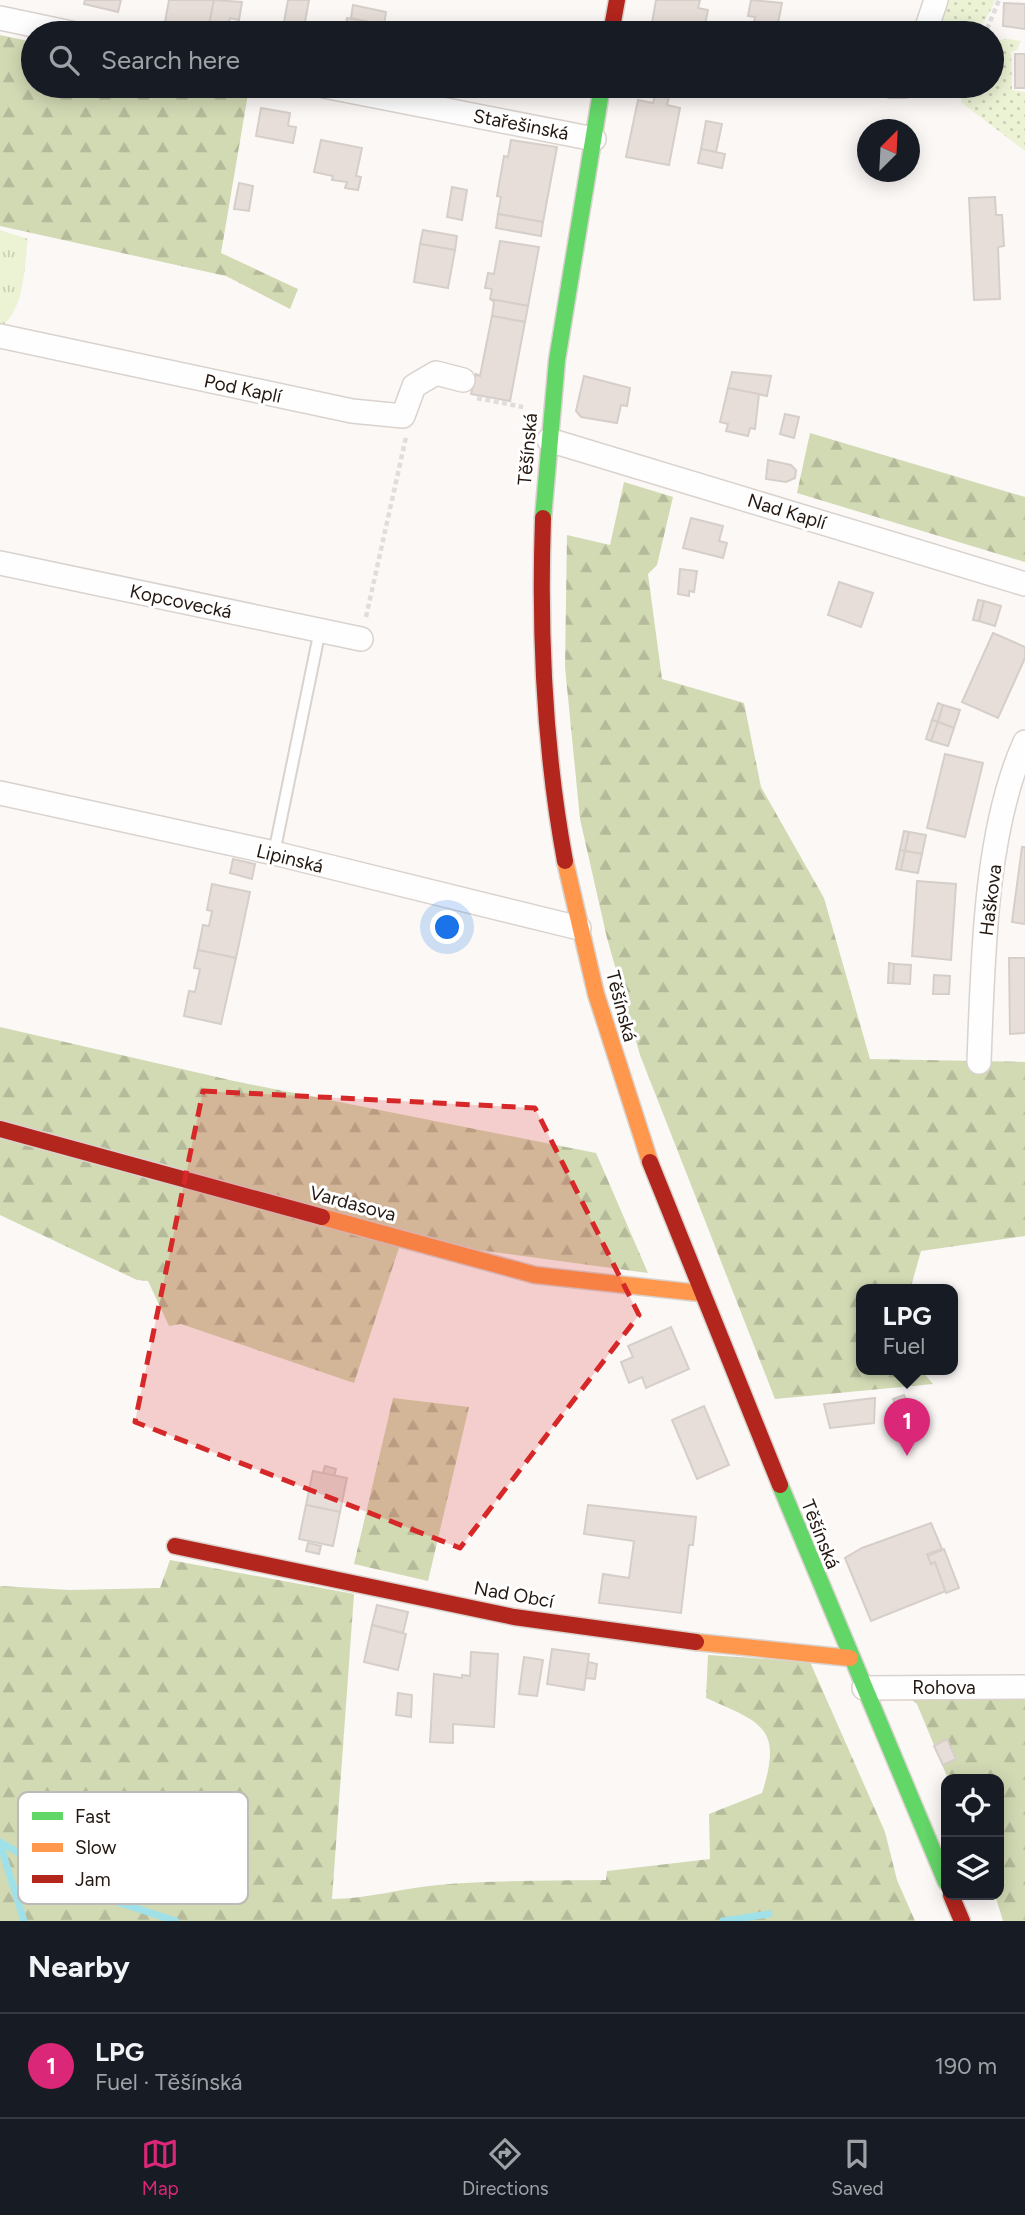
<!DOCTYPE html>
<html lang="en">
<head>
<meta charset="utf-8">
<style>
  body { margin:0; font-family:Figtree,sans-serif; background:#20242c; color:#f1f3f6 }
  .controls { position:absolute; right:21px; bottom:21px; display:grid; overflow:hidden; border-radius:14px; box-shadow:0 4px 18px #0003 }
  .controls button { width:63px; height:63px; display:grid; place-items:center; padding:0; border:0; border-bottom:2px solid #363941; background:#171b24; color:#f1f3f6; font:35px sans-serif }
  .compass { position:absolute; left:857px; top:119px; width:63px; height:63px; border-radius:50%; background:#171b24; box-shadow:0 4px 18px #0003; rotate:24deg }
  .you { position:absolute; left:448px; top:928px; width:24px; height:24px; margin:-18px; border:5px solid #fff; border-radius:50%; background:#1a73e8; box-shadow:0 0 0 10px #1a73e833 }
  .badge { display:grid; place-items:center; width:46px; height:46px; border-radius:50%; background:#db2777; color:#fff; font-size:23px; font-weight:700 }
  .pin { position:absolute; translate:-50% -58px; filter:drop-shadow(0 2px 4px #0008) }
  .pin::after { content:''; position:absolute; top:37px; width:24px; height:21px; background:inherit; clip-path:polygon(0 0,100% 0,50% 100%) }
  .popup { position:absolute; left:856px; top:1284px; width:102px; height:91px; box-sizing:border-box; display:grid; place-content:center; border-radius:14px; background:#171b24; filter:drop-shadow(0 2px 5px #0005); font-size:23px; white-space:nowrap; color:#9ea1a6 }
  .popup b { font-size:26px; color:#f1f3f6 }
  .popup::after { content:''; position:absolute; left:50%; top:100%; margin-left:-14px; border:14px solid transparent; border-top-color:#171b24 }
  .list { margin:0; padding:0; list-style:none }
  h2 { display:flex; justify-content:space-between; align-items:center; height:91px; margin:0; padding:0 28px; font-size:30px }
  h2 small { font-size:23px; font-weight:400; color:#9ea1a6 }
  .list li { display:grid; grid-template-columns:46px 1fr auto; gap:21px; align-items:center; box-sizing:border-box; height:105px; padding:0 28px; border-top:2px solid #363941 }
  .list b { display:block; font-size:26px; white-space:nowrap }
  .list p { margin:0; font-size:23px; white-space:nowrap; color:#9ea1a6 }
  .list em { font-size:23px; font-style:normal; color:#9ea1a6 }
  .icon { flex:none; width:38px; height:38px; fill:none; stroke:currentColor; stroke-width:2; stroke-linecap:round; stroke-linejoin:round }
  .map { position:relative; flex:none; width:1025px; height:1921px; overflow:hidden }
  .search { position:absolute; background:#171b24; box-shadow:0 4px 18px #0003; left:21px; right:21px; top:21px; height:77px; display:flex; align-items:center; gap:18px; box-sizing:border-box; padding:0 24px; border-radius:38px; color:#9ea1a6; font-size:26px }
  .sheet { height:196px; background:#171b24 }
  nav { display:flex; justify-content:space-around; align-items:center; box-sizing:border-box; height:98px; border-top:2px solid #363941; background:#171b24; font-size:19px; color:#9ea1a6 }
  nav a { display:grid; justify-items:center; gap:4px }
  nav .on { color:#db2777 }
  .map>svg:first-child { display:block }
  .grass { fill:url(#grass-tufts) }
  .forest { fill:url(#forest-firs) }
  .park { fill:url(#park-dots) }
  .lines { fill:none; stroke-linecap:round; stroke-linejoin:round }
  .stream { stroke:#9fe0e9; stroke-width:7 }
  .building { fill:#e7ded9; stroke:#d6cec9; stroke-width:2 }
  .lane-casing { stroke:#dad2cd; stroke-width:14 }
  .street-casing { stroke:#dad2cd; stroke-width:26 }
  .fast-casing { stroke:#dad2cd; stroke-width:19 }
  .slow-casing { stroke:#dad2cd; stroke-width:19 }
  .jam-casing { stroke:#dad2cd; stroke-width:19 }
  .path { stroke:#dfdedc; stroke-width:4.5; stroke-dasharray:5 3.5; stroke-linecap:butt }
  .lane { stroke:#fefefe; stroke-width:10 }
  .street { stroke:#fefefe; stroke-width:23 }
  .fast { stroke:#63d668; stroke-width:16 }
  .slow { stroke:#ff974d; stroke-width:16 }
  .jam { stroke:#b3261e; stroke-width:16 }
  .marked { fill:#d62828; fill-opacity:0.2; stroke:#d62828; stroke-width:5; stroke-dasharray:14 9; stroke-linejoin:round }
  .labels { text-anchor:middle; stroke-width:6; stroke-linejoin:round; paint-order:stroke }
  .street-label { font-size:19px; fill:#241811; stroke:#fff }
  .key { fill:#fff; stroke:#bdbab8; stroke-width:2 }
  .key-label { font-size:19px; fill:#241811 }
</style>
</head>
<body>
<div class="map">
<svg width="1025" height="1921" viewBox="0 0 1025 1921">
  <defs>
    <pattern id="grass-tufts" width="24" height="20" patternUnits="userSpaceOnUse" patternTransform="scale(1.75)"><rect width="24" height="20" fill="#ecf3d5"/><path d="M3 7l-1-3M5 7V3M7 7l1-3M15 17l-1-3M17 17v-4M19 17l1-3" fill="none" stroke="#cad0b6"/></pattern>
    <pattern id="forest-firs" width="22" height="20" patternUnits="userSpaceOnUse" patternTransform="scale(1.75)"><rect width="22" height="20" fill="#d2dab4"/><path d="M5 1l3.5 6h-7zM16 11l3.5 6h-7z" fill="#b4ba9a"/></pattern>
    <pattern id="park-dots" width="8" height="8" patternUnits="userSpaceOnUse" patternTransform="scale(1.75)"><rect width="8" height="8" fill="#ecf3d5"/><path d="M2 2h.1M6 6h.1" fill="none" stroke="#cad0b6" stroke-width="1.8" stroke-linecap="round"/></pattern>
  </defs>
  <rect width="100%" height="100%" fill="#fbf8f6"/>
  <path class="grass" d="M0,230L28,239C24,267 25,307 3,325L0,324Z"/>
  <g class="forest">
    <polygon points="0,35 33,42 33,86 249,88 221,253 298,289 290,309 226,276 0,226"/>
    <polygon points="810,433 1025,497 1025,562 797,493"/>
    <polygon points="624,482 673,497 657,565 648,574 662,679 744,703 761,787 824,898 870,1059 1025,1062 1025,1236 921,1251 910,1290 862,1290 862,1370 921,1370 933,1384 775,1399 640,1055 607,938 580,819 565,667 567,535 610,545"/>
    <polygon points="0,1027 234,1081 596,1153 648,1273 448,1246 404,1233 354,1383 181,1324 169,1326 148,1281 137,1280 0,1215"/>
    <polygon points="393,1398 469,1407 428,1581 354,1564"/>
    <path d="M170,1560L354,1594L332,1899C368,1899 402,1888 438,1885C494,1880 550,1881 606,1880L607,1871L710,1859L709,1814L762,1793C783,1727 762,1723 706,1698L708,1655L810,1662L885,1832L897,1880L915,1921H0V1586L70,1590L160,1588Z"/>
    <polygon points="1025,1694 1025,1921 1003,1921 995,1895 999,1895 999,1779 948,1779 917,1704 909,1697"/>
  </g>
  <g class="park">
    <path d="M943,0H995C980,38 969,33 932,33Z"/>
    <polygon points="1009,39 1021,41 1017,50 1011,52 1012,90 1025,92 1025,151 961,102 963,86 992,86 992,41"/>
  </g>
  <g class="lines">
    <g class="stream">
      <polyline points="0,1842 89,1893 176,1921"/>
      <polyline points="0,1844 24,1921"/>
      <polyline points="723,1921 769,1914"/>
    </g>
  </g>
  <g class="building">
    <polygon points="85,0 121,0 118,12 84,4"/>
    <polygon points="169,0 214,0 208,30 165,22"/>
    <polygon points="214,0 242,2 239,20 230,18 227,33 208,30"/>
    <polygon points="288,0 309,0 303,33 282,33"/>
    <polygon points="656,0 700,0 698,8 708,10 703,33 652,23"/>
    <polygon points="751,0 782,3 776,33 752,33 755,17 748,16"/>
    <polygon points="1004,3 1025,4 1025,29 1003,26"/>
    <polygon points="353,5 386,12 384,25 351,18"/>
    <polygon points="347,18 384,25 382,33 344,33"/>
    <rect x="1015" y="54" width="10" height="34"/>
    <polygon points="655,95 669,97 667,105 680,108 669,165 626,157 638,100 653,103"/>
    <polygon points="261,108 290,113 288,126 296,127 293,143 256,136"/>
    <polygon points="706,121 722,124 716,152 701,149"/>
    <polygon points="321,140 362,148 356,176 361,177 358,190 345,188 347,182 332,180 333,176 314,172"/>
    <polygon points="511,140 557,147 543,222 498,214 501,197 497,196 504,156 508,157"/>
    <polygon points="701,149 725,154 722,168 698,163"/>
    <polygon points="239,183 253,186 249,211 234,209"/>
    <polygon points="452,187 467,190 462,220 447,217"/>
    <polygon points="995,197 996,215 1002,215 1004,246 998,247 1000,299 974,300 969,198"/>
    <polygon points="498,214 543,222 541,236 496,228"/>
    <polygon points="423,230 457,236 455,250 420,244"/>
    <polygon points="500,241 539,247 528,306 490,299 492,289 485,288 488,273 494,274"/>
    <polygon points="420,244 455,250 448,288 414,282"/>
    <polygon points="490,299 528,306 525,322 492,316 494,302"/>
    <polygon points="492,316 525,322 510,401 471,394 476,374 480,376"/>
    <polygon points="732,372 771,376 767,396 728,388"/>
    <polygon points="584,376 630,388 627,406 621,405 617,423 581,417 576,411"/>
    <polygon points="728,388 759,394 755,429 750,428 748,436 726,431 728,424 720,422"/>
    <polygon points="785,414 799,417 794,438 780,434"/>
    <polygon points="768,460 791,465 796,470 795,478 786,482 766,479"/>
    <polygon points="691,518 723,526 719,541 727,543 723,558 683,548"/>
    <polygon points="680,569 697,571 694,592 689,591 689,596 678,594"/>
    <polygon points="839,582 873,593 861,627 828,615"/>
    <polygon points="978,600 984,601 979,621 973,620"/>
    <polygon points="984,601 1001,606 995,626 979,621"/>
    <polygon points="993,633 1025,647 1025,658 998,718 962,702"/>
    <polygon points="938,703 943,705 938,722 932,720"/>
    <polygon points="943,705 960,710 954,728 938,722"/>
    <polygon points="932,720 938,722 931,741 926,739"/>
    <polygon points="938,722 954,728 948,746 931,741"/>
    <polygon points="945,754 983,763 965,837 927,828"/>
    <polygon points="904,831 909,832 905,851 900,850"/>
    <polygon points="909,832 926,835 922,854 905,851"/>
    <polygon points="1022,847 1025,847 1025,924 1012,922"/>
    <polygon points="900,850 905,851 901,870 896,869"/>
    <polygon points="905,851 922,854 918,873 901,870"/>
    <polygon points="233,859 255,864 252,879 230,873"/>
    <polygon points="917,881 956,884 951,960 912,956"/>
    <polygon points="212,884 250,892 236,958 198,950 203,925 209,926 212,911 207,910"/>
    <polygon points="198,950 236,958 221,1024 184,1016 189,991 195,992 200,969 194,968"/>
    <polygon points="1009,958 1025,958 1025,1033 1010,1034"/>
    <polygon points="889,963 894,964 893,983 888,983"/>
    <polygon points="894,964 911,965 910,984 893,983"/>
    <polygon points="934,975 950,976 949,994 933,994"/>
    <polygon points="671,1327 689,1369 646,1388 642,1377 629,1383 621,1362 633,1357 628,1346"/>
    <polygon points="904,1395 911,1412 901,1416 893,1399"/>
    <polygon points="875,1398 874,1423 830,1428 824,1404"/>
    <polygon points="704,1406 729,1465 697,1479 672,1420"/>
    <polygon points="325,1466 336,1469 334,1476 323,1473"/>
    <polygon points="313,1471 347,1478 340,1512 306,1505"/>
    <polygon points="306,1505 340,1512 333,1546 299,1539"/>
    <polygon points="588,1505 696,1517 693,1545 689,1545 681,1613 599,1603 603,1574 629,1578 634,1541 584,1534"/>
    <polygon points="931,1523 942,1549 927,1554 931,1564 935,1562 946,1591 871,1621 845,1558 862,1548"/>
    <polygon points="308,1543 321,1546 319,1554 306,1551"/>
    <polygon points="944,1549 959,1588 946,1593 935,1562 931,1564 928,1556"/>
    <polygon points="377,1605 408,1612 403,1633 372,1625"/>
    <polygon points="372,1625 406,1634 398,1670 364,1662"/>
    <polygon points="552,1649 589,1654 584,1690 547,1684"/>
    <polygon points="471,1652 498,1654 494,1727 453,1724 453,1743 430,1742 434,1674 462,1678 462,1675 470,1676"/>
    <polygon points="524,1657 543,1660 537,1696 519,1694"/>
    <polygon points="588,1662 597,1664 595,1679 586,1678"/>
    <polygon points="398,1693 412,1695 411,1717 396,1715"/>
    <polygon points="947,1739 956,1759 943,1765 934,1746"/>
  </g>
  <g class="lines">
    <g class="lane-casing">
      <polyline id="lane" points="274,853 320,630"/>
    </g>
    <g class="street-casing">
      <g id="street">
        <polyline points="0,18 71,33"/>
        <polyline points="925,33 936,0"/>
        <polyline points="324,86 594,139"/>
        <polyline points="891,86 904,86"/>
        <polyline points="0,336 352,411 403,416 414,386 436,373 463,380"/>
        <polyline points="549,440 1025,584"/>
        <polyline points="0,563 361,639"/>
        <polyline points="0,793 274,853 579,928"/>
        <path d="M979,1062C983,963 984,833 1025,742"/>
        <polyline points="864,1688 1025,1687"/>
      </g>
    </g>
    <g class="fast-casing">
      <g id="fast">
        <polyline points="543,518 557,360 602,86"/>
        <polyline points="780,1485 946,1882"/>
      </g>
    </g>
    <g class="slow-casing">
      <g id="slow">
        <polyline points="565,861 596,994 650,1162"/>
        <polyline points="322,1217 535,1275 699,1293"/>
        <polyline points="696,1642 850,1658"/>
      </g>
    </g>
    <g class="jam-casing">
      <g id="jam">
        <polyline points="611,33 617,0"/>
        <path d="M543,518C539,633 544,748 565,861"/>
        <polyline points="0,1129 322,1217"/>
        <polyline points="650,1162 780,1485"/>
        <polyline points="175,1546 514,1617 696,1642"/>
        <polyline points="951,1895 962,1921"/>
      </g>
    </g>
    <g class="path">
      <polyline points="987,29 999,0"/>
      <polyline points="477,398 523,407"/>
      <polyline points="366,617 406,437"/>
    </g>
    <use href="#lane" class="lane"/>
    <use href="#street" class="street"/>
    <use href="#fast" class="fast"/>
    <use href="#slow" class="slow"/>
    <use href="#jam" class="jam"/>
  </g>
  <path class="marked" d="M203,1091L535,1108L639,1315L460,1548L135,1422Z"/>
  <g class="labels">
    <g class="street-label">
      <text transform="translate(521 124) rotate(11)" y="7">Stařešinská</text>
      <text transform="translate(243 388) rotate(12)" y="7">Pod Kaplí</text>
      <text transform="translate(527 449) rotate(-85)" y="7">Těšínská</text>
      <text transform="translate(787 511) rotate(17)" y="7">Nad Kaplí</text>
      <text transform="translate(181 601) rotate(12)" y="7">Kopcovecká</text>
      <text transform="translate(290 858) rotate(14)" y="7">Lipinská</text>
      <text transform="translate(990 900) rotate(-83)" y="7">Haškova</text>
      <text transform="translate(622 1006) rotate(75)" y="7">Těšínská</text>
      <text transform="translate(353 1203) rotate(15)" y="7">Vardasova</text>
      <text transform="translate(821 1534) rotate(68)" y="7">Těšínská</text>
      <text transform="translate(514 1594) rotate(10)" y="7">Nad Obcí</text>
      <text x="944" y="1694">Rohova</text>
    </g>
  </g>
  <rect x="18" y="1792" width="230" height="112" rx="10" class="key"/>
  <rect x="32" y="1812" width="31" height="8" fill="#63d668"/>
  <rect x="32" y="1843" width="31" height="9" fill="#ff974d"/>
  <rect x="32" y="1875" width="31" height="8" fill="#b3261e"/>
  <g class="key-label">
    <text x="75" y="1823">Fast</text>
    <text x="75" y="1854">Slow</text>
    <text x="75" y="1886">Jam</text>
  </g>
</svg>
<div class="controls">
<button><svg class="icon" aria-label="locate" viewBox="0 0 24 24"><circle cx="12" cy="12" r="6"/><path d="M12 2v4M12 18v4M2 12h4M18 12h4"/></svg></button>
<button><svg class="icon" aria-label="layers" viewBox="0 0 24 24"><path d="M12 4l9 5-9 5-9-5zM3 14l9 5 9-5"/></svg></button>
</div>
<svg class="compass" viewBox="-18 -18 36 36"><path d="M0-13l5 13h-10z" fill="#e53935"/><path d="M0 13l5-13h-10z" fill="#9ea1a6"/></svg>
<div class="you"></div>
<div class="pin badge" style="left:907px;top:1456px">1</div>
<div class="popup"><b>LPG</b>Fuel</div>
<div class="search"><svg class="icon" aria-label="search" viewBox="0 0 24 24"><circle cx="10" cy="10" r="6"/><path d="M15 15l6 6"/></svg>Search here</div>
</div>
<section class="sheet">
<h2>Nearby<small></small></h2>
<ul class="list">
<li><span class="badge">1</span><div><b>LPG</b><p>Fuel · Těšínská</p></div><em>190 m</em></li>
</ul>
</section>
<nav>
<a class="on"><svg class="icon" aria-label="map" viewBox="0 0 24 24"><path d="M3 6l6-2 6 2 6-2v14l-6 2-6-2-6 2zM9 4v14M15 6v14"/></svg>Map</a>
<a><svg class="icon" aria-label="directions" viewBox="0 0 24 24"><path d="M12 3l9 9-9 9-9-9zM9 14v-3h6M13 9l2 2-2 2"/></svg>Directions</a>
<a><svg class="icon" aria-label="saved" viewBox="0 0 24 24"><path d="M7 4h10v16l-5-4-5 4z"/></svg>Saved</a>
</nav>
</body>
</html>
